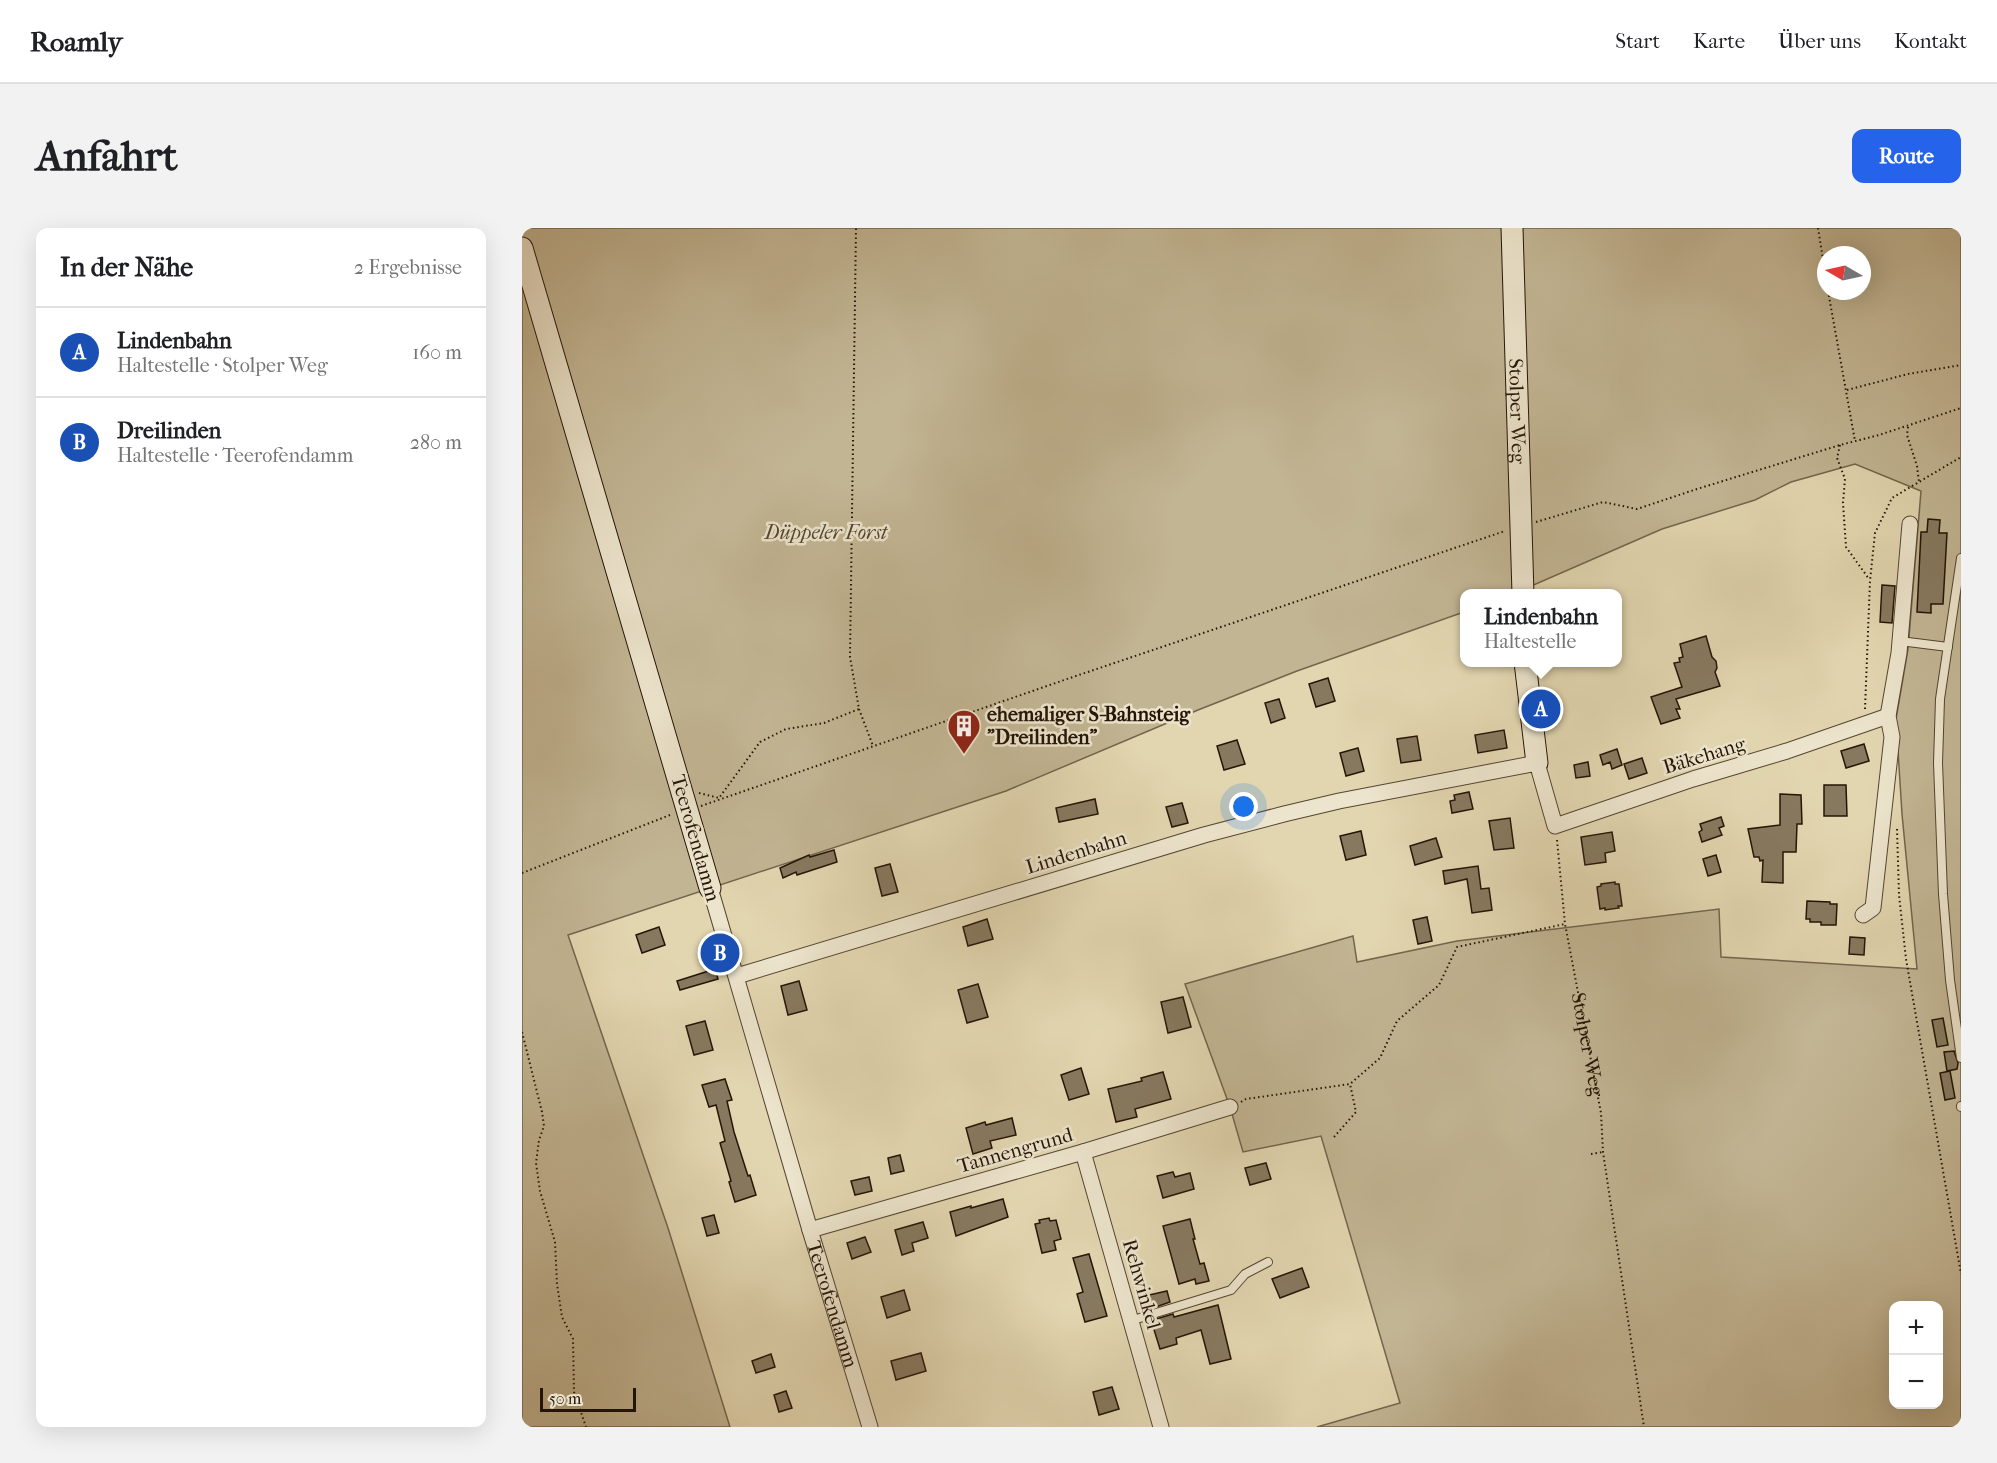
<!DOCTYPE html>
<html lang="de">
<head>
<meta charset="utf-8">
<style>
  body { margin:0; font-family:"IM FELL French Canon",serif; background:#f2f2f2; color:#202124 }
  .controls { position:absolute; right:18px; bottom:18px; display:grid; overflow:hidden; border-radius:12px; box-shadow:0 6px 24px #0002 }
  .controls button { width:54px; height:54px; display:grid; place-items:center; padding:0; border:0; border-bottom:2px solid #e0e0e0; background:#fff; color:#202124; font:30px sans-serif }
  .compass { position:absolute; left:1295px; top:18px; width:54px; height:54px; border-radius:50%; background:#fff; box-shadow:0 6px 24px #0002; rotate:279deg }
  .scale { position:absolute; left:18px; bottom:15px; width:96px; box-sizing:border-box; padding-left:6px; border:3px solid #241507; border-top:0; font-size:16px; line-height:21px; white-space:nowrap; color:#241507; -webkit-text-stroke:4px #ece4cc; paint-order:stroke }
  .you { position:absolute; left:722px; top:579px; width:21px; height:21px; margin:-15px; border:4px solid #fff; border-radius:50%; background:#1a73e8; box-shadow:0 0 0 9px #1a73e833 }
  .badge { display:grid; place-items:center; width:39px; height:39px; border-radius:50%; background:#2563eb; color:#fff; font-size:20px; font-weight:700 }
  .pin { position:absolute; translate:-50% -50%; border:3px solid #fff; box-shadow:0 2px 6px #0006 }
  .popup { position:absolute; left:938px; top:361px; width:162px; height:78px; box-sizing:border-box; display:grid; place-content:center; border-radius:12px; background:#fff; filter:drop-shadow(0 2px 4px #0005); font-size:20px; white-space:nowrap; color:#757577 }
  .popup b { font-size:22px; color:#202124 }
  .popup::after { content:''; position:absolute; left:50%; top:100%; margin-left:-12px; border:12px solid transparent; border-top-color:#fff }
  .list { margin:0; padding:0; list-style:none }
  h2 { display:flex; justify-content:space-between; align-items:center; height:78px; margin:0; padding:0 24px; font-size:26px }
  h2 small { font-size:20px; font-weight:400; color:#757577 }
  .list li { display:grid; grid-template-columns:39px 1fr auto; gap:18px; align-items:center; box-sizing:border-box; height:90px; padding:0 24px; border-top:2px solid #e0e0e0 }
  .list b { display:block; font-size:22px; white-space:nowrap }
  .list p { margin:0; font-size:20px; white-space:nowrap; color:#757577 }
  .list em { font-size:20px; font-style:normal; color:#757577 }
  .map { position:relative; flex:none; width:1439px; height:1199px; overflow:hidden; border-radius:12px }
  header { display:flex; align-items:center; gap:36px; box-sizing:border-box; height:84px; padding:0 30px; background:#fff; border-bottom:2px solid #e0e0e0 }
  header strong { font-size:28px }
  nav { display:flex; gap:33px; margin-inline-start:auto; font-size:21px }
  .intro { display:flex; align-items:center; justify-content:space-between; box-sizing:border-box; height:144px; padding:0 36px }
  h1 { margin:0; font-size:42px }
  .button { padding:15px 27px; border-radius:12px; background:#2563eb; color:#fff; font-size:21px; font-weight:700 }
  main { display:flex; gap:36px; padding:0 36px }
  aside { flex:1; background:#fff; border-radius:12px; box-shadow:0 6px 24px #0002 }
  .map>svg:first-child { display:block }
  .green { fill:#c2b593; stroke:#73654d; stroke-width:1.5; fill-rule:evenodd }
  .building { fill:#87795f; stroke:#241507; stroke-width:1.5 }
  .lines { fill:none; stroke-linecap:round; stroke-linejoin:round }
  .lane-casing { stroke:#544531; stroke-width:10 }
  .street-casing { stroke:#544531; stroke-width:17 }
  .secondary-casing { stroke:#241507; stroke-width:23 }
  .path { stroke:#241507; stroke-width:2; stroke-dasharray:1.5 3; stroke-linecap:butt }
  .lane { stroke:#ece4cc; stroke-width:8 }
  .street { stroke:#ece4cc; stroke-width:15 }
  .secondary { stroke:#ece4cc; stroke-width:21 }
  .labels { text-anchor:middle; stroke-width:5; stroke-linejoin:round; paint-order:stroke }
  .street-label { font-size:20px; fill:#241507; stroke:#ece4cc }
  .park-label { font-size:20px; font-style:italic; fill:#534531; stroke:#ece4cc }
  .poi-label { font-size:20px; font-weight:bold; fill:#241507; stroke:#ece4cc; text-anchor:start }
</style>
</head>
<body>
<header>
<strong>Roamly</strong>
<nav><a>Start</a><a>Karte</a><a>Über uns</a><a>Kontakt</a></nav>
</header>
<div class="intro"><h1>Anfahrt</h1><a class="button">Route</a></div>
<main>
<aside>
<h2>In der Nähe<small>2 Ergebnisse</small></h2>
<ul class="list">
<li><span class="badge" style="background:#1a4fb4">A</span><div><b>Lindenbahn</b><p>Haltestelle · Stolper Weg</p></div><em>160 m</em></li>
<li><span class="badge" style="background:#1a4fb4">B</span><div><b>Dreilinden</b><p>Haltestelle · Teerofendamm</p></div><em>280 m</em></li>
</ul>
</aside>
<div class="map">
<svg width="1439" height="1199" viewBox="0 0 1439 1199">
  <rect width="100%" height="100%" fill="#e2d6b0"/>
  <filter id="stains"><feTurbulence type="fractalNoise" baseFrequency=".00333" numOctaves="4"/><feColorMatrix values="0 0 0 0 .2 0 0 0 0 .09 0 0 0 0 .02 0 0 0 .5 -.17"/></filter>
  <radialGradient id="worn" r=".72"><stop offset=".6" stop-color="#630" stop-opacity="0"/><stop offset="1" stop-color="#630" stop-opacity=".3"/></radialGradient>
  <path class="green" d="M0,0H1439V1199H795L878,1175L799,908L721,924L708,879L663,756L831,708L835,734L935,713L1197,681L1199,729L1395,741L1380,586L1374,491L1386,421L1399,263L1333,236L1269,254L1233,272L1140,301L993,365L942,366V384L775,443L676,482L484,563L46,707L146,1000L208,1199H0ZM1304,27H1340V63H1304ZM1372,1078H1416V1176H1372Z"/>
  <g class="building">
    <polygon points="1406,291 1418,292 1417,305 1425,305 1421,376 1409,376 1409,385 1395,384 1399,304 1405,304"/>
    <polygon points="1360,357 1373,358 1370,395 1358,394"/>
    <polygon points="1184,408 1190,429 1194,433 1195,440 1193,444 1198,458 1154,471 1158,481 1154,481 1158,490 1139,496 1129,469 1160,459 1152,435 1158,434 1157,430 1161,429 1158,416"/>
    <polygon points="806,450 813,473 794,479 787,456"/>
    <polygon points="757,471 763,490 749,495 743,475"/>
    <polygon points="982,502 985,520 956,525 953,507"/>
    <polygon points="895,508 899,532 879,535 875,511"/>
    <polygon points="715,512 723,536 702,542 695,518"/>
    <polygon points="1342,516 1347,533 1324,540 1319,523"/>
    <polygon points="836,520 842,543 824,548 818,525"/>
    <polygon points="1095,521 1100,537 1090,541 1088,534 1081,537 1078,527"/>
    <polygon points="1120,530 1125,545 1107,551 1102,536"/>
    <polygon points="1066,534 1068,548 1054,550 1052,537"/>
    <polygon points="1302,557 1324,557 1325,588 1302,588"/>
    <polygon points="947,564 951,581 930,585 928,573 933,572 932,567"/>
    <polygon points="1258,566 1279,567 1280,596 1275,596 1274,624 1261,624 1261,655 1240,654 1241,632 1238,633 1237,629 1232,629 1226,601 1258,597"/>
    <polygon points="573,571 576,586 537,594 534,580"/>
    <polygon points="660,575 666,595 650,599 644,579"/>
    <polygon points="1199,589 1202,598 1197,600 1200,607 1180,614 1177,604 1180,602 1178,596"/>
    <polygon points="988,590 992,620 972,622 967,593"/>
    <polygon points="839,603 844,627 824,632 818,608"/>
    <polygon points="1090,604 1093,623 1083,625 1084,634 1063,637 1059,609"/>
    <polygon points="914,610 920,629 893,637 888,618"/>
    <polygon points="312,622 315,634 275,647 274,644 261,650 258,640 287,627 288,629"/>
    <polygon points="1194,627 1199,644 1186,648 1181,631"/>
    <polygon points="368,636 376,664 360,668 353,640"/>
    <polygon points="956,638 959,661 967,660 970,682 950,685 945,651 923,656 921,643"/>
    <polygon points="1093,654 1093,656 1097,656 1100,678 1096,678 1097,680 1083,682 1083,680 1078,681 1075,659 1079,658 1079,656"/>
    <polygon points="1285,673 1308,674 1308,676 1315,676 1314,697 1299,697 1299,694 1288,694 1288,691 1284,691"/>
    <polygon points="905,689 910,713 896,716 891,692"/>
    <polygon points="465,691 471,711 446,718 441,699"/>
    <polygon points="137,699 143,717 120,725 114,707"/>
    <polygon points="1328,709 1343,710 1342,727 1327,726"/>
    <polygon points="193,741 196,751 158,762 155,753"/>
    <polygon points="277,753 285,782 266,787 259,758"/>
    <polygon points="456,756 466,789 445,795 436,762"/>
    <polygon points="661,769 669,799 646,805 639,774"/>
    <polygon points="1421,790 1426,817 1415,819 1410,792"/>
    <polygon points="183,793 191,822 172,827 164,798"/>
    <polygon points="1432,823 1436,835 1435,841 1425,843 1422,824"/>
    <polygon points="559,840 567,866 547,872 539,847"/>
    <polygon points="1428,843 1433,870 1423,872 1418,845"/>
    <polygon points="641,844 649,871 613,881 615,889 594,894 586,861 620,853 619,850"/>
    <polygon points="203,851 210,872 205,873 212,904 226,948 228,947 234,967 213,974 207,954 209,953 198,915 203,913 194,877 187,879 180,857"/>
    <polygon points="490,890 494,907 468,913 470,920 451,926 444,900 463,894 464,897"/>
    <polygon points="378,927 382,943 369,946 366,930"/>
    <polygon points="744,935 749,951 728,957 723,940"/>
    <polygon points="651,944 653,949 668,945 672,961 641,970 635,948"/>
    <polygon points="347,949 350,963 333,967 329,953"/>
    <polygon points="481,971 486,989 434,1008 428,984 449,978 449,980"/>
    <polygon points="192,987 197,1005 185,1008 180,990"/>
    <polygon points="527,990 528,993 534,992 539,1011 532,1013 534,1022 520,1025 513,996 518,995 517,992"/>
    <polygon points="668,991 673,1011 671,1011 678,1036 682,1035 687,1053 674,1056 673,1051 657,1056 641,998"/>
    <polygon points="401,994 406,1010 390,1015 392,1023 380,1027 373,1002"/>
    <polygon points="343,1009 349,1024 330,1031 325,1015"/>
    <polygon points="567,1026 585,1088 563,1094 555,1066 561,1064 551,1030"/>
    <polygon points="780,1040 787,1059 758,1070 750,1051"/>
    <polygon points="382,1062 388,1082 365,1090 359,1069"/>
    <polygon points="645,1063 648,1074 631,1080 627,1067"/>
    <polygon points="696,1077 709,1131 688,1136 679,1102 654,1110 655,1116 638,1121 630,1095 635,1094 634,1091 651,1086 652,1089"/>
    <polygon points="399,1125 404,1143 374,1152 369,1133"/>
    <polygon points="249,1126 253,1139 234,1145 230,1133"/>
    <polygon points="590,1159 597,1181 577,1187 571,1164"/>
    <polygon points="264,1163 270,1180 257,1184 252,1167"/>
  </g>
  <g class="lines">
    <g class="lane-casing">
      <g id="lane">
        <polyline points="1439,330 1418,471 1416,535 1421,666 1428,752 1439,830"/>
        <polyline points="1378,413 1426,419"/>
        <polyline points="1439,878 1439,879"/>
        <polyline points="608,1093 709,1062 723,1046 746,1034"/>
      </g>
    </g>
    <g class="street-casing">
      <g id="street">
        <path id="s2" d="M188,660L288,1002L348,1199"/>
        <polyline points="1341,687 1351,680 1370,509 1366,488 1377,425 1388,296"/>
        <polyline points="215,748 682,607 762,586 817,573 1015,535 1033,598 1171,551 1265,523 1366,488"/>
        <polyline points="561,924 639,1199"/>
        <polyline points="288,1002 561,924 708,879"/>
      </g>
    </g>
    <g class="secondary-casing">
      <g id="secondary">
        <path id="s3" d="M990,0L1001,366"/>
        <polyline points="0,20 188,660"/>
        <polyline points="1003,434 1015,535"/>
      </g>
    </g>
    <g class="path">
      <polyline points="1296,0 1304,50"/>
      <polyline points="1306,63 1333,213"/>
      <polyline points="1325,162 1386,146 1439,137"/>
      <polyline points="1386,199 1385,207 1395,238 1397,254"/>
      <polyline points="1318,217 1315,230 1323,251 1321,275 1324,319 1347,351"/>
      <polyline points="1014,294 1081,274 1115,281 1175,261 1318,217 1357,207 1439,180"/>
      <polyline points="337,481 351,518"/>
      <polyline points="1343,481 1348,353 1353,305 1370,270 1439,229"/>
      <polyline points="177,565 197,570 238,514 264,501 302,495 337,481 328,429 334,0"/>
      <polyline points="179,578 548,450 983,303"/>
      <polyline points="1375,601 1377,667 1384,731 1439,1046"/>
      <path id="s1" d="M1035,612L1043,696L1079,885L1081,924L1122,1199"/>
      <polyline points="0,645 148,587"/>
      <polyline points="0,804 20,884 22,898 17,912 14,935 18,963 33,1014 35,1056 40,1089 51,1111 52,1164 64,1199"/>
      <polyline points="719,874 724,871 828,856 858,830 875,793 917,757 935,719 1043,696"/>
      <polyline points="812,909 834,884 828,856"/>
      <polyline points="1069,926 1081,924"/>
    </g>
    <use href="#lane" class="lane"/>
    <use href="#street" class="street"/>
    <use href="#secondary" class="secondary"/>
  </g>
  <defs>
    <g id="building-pin" transform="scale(1.725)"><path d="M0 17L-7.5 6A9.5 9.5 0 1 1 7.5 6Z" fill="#8f2418" stroke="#ece4cc"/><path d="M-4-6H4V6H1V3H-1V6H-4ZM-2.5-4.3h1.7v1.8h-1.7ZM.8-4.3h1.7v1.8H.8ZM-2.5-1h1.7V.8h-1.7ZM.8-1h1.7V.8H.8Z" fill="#fff"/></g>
  </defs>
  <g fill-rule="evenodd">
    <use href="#building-pin" x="442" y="498"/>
  </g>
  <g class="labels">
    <g class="street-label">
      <text dy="7" stroke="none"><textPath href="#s3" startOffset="183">Stolper Weg</textPath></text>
      <text transform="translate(1182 527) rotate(-17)" y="7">Bäkehang</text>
      <text transform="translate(174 610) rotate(74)" y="7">Teerofendamm</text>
      <text transform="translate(554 624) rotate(-17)" y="7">Lindenbahn</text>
      <text dy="7" stroke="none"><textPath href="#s1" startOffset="207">Stolper Weg</textPath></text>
      <text transform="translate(493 922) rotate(-16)" y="7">Tannengrund</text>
      <text transform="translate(620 1056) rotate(74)" y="7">Rehwinkel</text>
      <text dy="7" stroke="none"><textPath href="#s2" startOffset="434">Teerofendamm</textPath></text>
    </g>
    <g class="park-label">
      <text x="304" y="311">Düppeler Forst</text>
    </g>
    <g class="poi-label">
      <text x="465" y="493">ehemaliger S-Bahnsteig<tspan x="465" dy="23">"Dreilinden"</tspan></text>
    </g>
  </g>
  <rect width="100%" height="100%" filter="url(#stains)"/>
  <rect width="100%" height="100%" fill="url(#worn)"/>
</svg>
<div class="controls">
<button>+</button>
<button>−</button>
</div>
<svg class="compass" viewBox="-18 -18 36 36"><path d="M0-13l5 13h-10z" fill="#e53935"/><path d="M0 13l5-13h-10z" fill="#757577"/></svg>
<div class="scale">50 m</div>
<div class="you"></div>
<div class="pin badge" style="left:1019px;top:481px;background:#1a4fb4">A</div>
<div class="popup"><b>Lindenbahn</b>Haltestelle</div>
<div class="pin badge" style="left:198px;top:725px;background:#1a4fb4">B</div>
</div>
</main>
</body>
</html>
